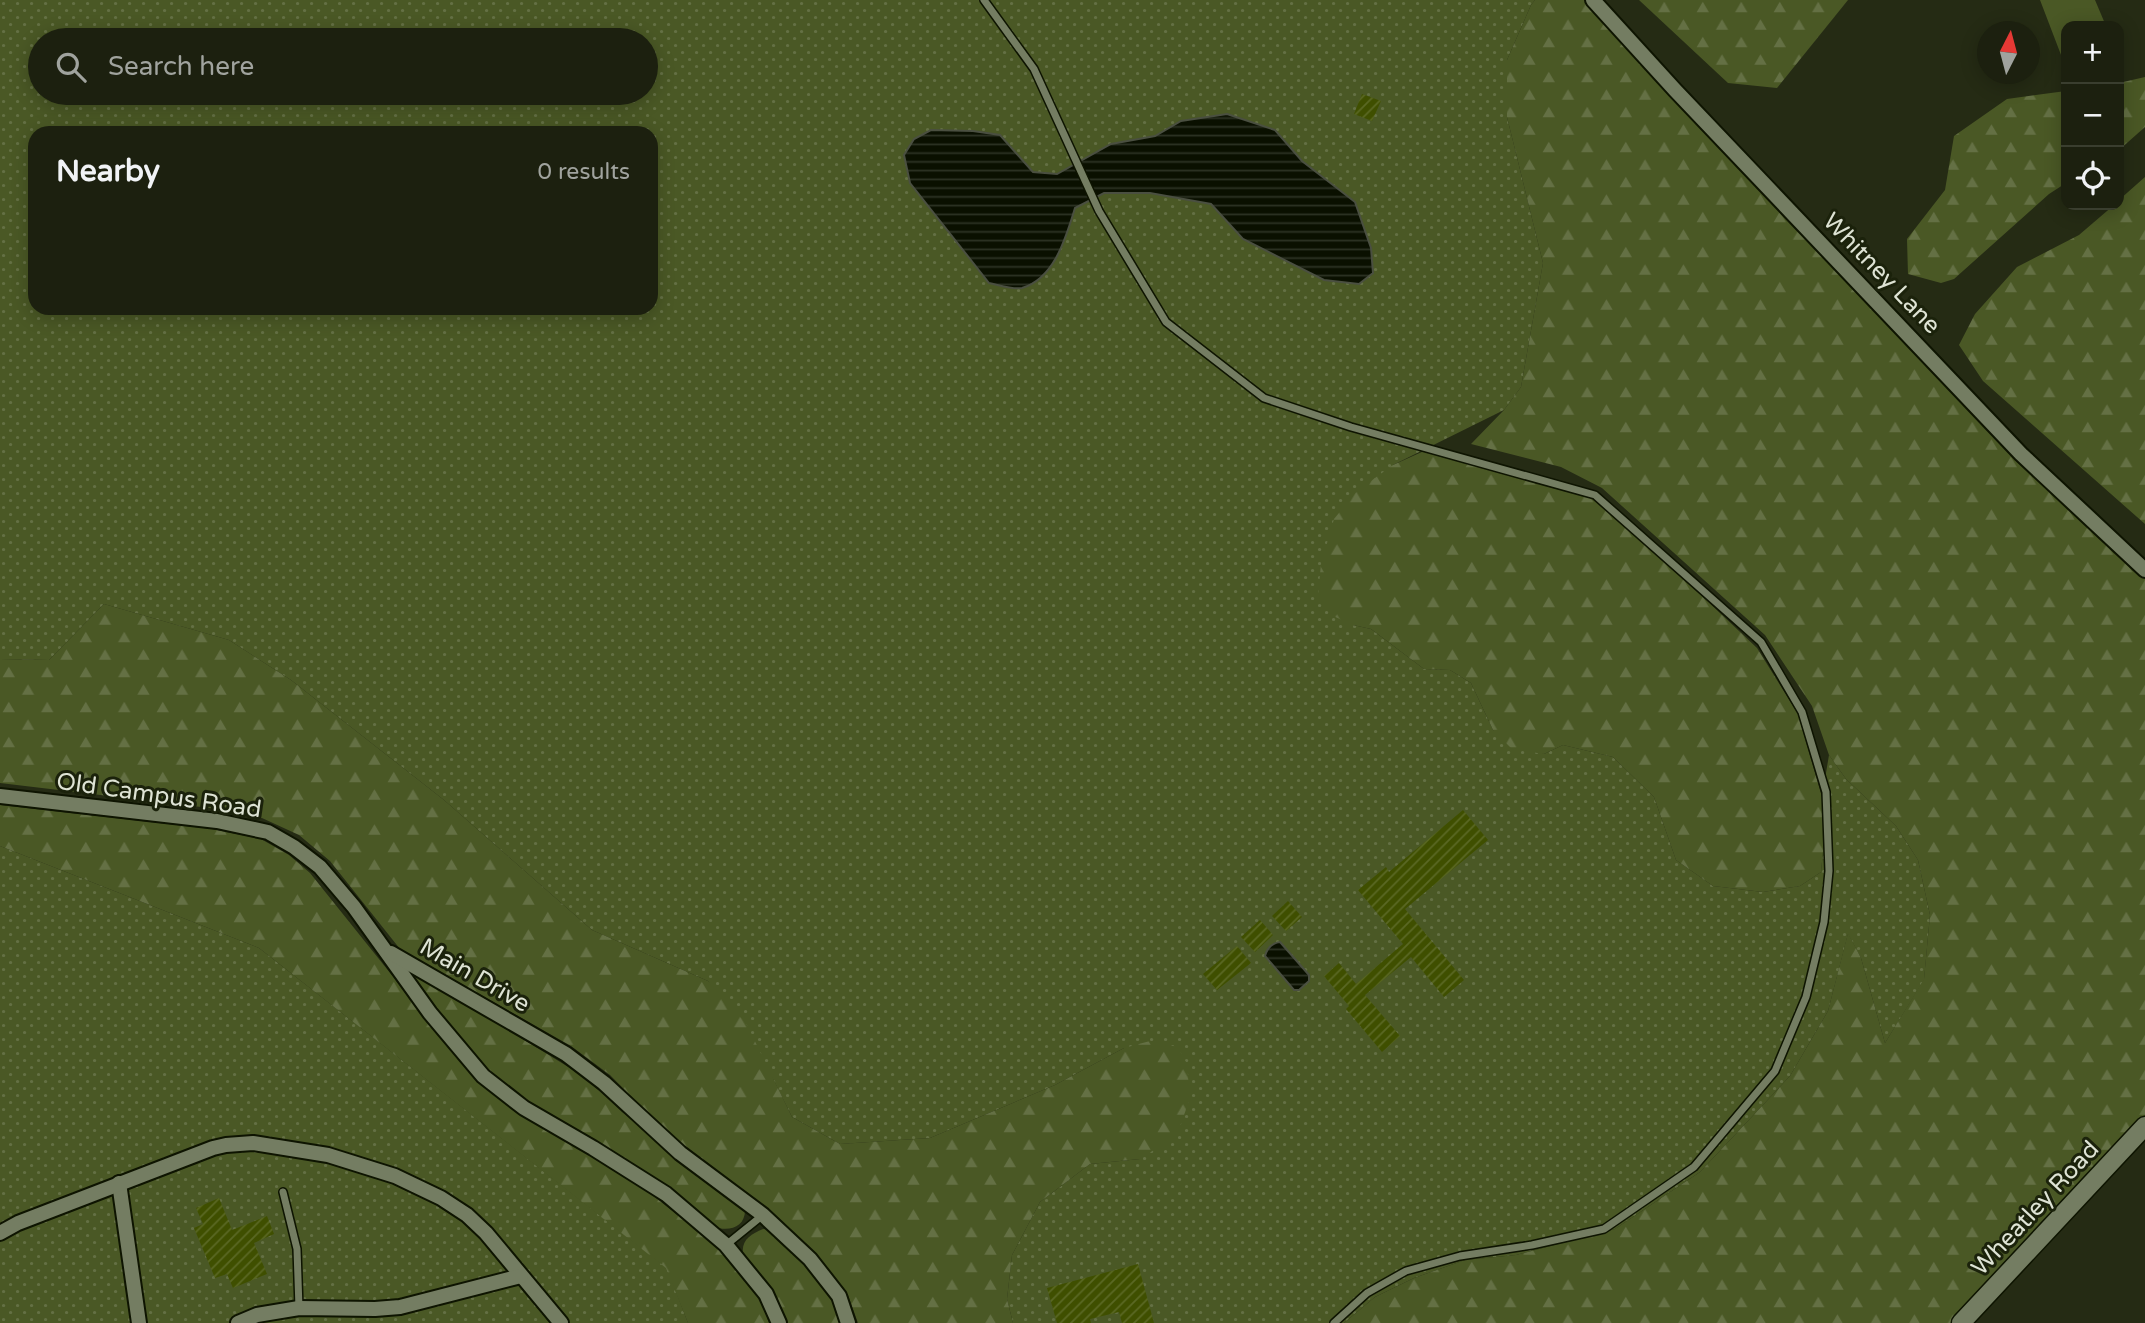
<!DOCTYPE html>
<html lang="en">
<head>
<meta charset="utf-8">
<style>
  body { margin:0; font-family:"Varela Round",sans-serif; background:#292d1d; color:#f1f3f6 }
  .controls { position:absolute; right:21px; top:21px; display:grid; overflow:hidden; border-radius:14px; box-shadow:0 4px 18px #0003 }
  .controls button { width:63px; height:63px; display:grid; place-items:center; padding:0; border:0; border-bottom:2px solid #3a3e2f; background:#1c200f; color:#f1f3f6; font:35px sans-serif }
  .compass { position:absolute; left:1977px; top:21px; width:63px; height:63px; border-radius:50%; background:#1c200f; box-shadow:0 4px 18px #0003; rotate:6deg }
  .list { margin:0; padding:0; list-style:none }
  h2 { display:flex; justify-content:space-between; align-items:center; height:91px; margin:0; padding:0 28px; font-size:30px }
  h2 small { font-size:23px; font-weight:400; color:#a0a39e }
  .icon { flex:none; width:38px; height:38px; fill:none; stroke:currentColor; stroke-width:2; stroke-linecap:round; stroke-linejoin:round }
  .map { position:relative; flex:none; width:2145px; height:1323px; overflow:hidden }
  .search { position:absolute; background:#1c200f; box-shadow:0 4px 18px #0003; left:28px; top:28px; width:630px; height:77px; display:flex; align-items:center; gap:18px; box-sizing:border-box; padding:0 24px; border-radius:38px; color:#a0a39e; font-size:26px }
  .panel { position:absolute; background:#1c200f; box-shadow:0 4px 18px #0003; left:28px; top:126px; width:630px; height:189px; border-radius:21px }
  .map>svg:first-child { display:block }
  .grass { fill:url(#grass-dots); fill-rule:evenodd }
  .forest { fill:url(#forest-firs) }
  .pitch { fill:#4a5825 }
  .water { fill:url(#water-rules); stroke:#4a4f40; stroke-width:2 }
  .building { fill:url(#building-hatch) }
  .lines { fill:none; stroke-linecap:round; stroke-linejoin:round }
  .lane-casing { stroke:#0e1401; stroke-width:10 }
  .street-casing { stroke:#0e1401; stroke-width:18 }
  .secondary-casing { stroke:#0e1401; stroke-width:21 }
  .lane { stroke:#747d62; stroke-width:7 }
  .street { stroke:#747d62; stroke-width:14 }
  .secondary { stroke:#747d62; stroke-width:18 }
  .labels { text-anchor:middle; stroke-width:6; stroke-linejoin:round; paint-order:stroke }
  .street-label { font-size:24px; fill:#dee3d4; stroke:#1b220b }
</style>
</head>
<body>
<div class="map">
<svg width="2145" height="1323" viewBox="0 0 2145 1323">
  <defs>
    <pattern id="grass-dots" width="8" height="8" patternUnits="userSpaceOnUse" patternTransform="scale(1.75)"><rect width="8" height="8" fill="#4a5825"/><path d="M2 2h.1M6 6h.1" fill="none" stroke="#647044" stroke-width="1.8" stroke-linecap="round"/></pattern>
    <pattern id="forest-firs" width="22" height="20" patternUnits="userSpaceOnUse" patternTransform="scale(1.75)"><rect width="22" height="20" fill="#4a5825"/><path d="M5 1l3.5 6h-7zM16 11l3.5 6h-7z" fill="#647044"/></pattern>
    <pattern id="water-rules" width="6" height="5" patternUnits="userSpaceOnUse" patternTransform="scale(1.75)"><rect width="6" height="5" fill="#0a1000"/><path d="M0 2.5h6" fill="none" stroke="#2d3324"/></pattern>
    <pattern id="building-hatch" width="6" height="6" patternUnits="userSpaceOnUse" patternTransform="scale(1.75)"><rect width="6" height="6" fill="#3f4f00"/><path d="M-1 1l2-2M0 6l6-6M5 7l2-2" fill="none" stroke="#5a6824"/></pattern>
  </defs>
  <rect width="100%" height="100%" fill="#252b14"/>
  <g class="grass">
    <path d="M0,0H1535L1531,5L1507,60V117L1543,263L1521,387L1504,410L1393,465L1353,625L1371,629L1424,669L1450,670L1471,683L1493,730L1544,754L1563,745L1613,757L1654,797L1676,860L1713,886L1763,892L1800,886L1821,872L1824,841L1822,797L1829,755L1846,779L1896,826L1918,860L1930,915L1924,980L1885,1043L1861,958L1848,934L1828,1011L1790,1076L1700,1172L1615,1229L1516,1255L1465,1260L1414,1278L1375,1297L1344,1323H1013L1007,1299L1012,1255L1040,1202L1090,1164L1140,1159L1124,1048L1055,1085L930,1138L840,1144L792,1117L773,1079L708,981L592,930L444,800L291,680L229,640L104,604L49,660L0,659ZM40,40H646V93H40ZM35,133H651V308H35Z"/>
    <polygon points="0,846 259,948 667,1268 688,1323 0,1323"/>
  </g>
  <g class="forest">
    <polygon points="1535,0 1593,0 1856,279 2145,570 2145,1126 1962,1323 1344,1323 1375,1297 1414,1278 1465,1260 1516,1255 1615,1229 1700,1172 1790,1076 1828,1011 1848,933 1861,958 1885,1043 1924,979 1930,915 1918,860 1896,826 1846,779 1829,755 1812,706 1765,635 1602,488 1561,467 1471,444 1504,410 1521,387 1543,263 1507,117 1507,60 1531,5"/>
    <polygon points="1639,0 1848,0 1777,88 1728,83"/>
    <polygon points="2145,77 2145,127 2119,150 2119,83"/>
    <polygon points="2066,91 2066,183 2049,194 1954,279 1941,283 1908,274 1907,239 1945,190 1954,136 2007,99"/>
    <polygon points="2145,177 2145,524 1983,381 1959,345 1975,314 2017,267 2079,235 2114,205 2119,205 2119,200"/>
    <polygon points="1424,451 1595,495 1757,648 1798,714 1822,797 1824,841 1821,872 1800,886 1763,892 1713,886 1676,860 1654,797 1613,757 1563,745 1544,754 1512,749 1493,730 1471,683 1450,670 1424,669 1371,629 1353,625 1331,615 1318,595 1321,564 1334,519 1357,491 1393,465"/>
    <polygon points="104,604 229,640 291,680 444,800 592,930 708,981 746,1023 792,1117 840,1144 930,1138 1055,1085 1124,1048 1150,1041 1178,1047 1187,1064 1190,1098 1177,1135 1140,1159 1090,1164 1040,1202 1012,1255 1007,1299 1013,1323 858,1323 848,1295 814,1256 775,1216 671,1137 610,1075 571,1046 400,949 330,861 299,835 262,818 218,809 0,783 0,659 49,660"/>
    <polygon points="0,805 212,829 261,839 289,855 310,873 427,1019 513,1105 638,1184 725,1252 759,1294 769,1323 688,1323 666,1268 259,948 0,846"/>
    <path d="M402,965L583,1076L622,1112L745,1208C746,1227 730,1232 714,1227L619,1157L508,1090L458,1039Z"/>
    <path d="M763,1229L775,1230L828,1289L845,1323H782L743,1254C741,1240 751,1234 763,1229Z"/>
  </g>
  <polygon class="pitch" points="2040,0 2095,0 2106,26 2066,26 2066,68"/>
  <g class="water">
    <path d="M1227,114L1275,130L1302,161L1355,202L1371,248L1373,273L1359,284L1324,280L1243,239L1211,204L1150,193H1104L1075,208C1066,237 1055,278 1022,288C1013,290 999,285 989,283L910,183L904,155L914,139L931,130L973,131L1000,135L1033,172L1057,174L1111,144L1155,136L1181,121Z"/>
    <path d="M1280,942L1309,975V981L1299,990H1294L1265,956C1267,948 1272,943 1280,942Z"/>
  </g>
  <g class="building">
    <polygon points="1362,94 1381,101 1372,121 1354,114"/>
    <polygon points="1463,810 1488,840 1405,909 1464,980 1444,997 1411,957 1365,995 1400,1036 1382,1052 1346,1009 1349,1006 1324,976 1339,963 1356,984 1403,944 1358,890 1386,867 1389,872"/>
    <polygon points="1288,901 1302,917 1286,931 1272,916"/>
    <polygon points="1260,920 1273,935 1255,952 1241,937"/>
    <polygon points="1237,946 1251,963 1217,990 1203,974"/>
    <polygon points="219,1198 232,1230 267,1216 274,1234 254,1243 267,1274 233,1288 227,1274 215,1278 194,1228 203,1224 196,1208"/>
    <polygon points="1138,1264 1154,1323 1122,1323 1119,1312 1090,1319 1091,1323 1057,1323 1047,1288"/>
  </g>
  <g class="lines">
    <g class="lane-casing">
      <g id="lane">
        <polyline points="984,0 1034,69 1099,211 1166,322 1264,398 1351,427 1595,495 1761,642 1802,712 1826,792 1829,871 1824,922 1806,997 1775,1071 1694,1167 1604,1229 1532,1245 1460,1256 1406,1271 1367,1293 1334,1323"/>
        <polyline points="283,1192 297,1249 299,1308"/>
        <polyline points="726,1245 763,1215"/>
      </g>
    </g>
    <g class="street-casing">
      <g id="street">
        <polyline points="1593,0 1675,90 2021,454 2145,570"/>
        <polyline points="0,796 217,821 268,832 294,847 320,867 354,907 430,1013 483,1076 524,1108 593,1148 666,1194 726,1245 766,1294 779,1323"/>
        <polyline points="391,953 566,1054 604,1083 680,1153 763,1215 810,1259 839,1296 848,1323"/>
        <polyline points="119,1183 139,1323"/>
        <polyline points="0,1233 18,1223 213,1148 226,1145 253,1143 328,1155 395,1176 441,1198 467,1215 486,1233 561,1323"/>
        <polyline points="238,1323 257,1315 299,1308 375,1309 400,1307 521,1276"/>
      </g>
    </g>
    <g class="secondary-casing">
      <polyline id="secondary" points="1961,1323 2145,1126"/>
    </g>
    <use href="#lane" class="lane"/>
    <use href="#street" class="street"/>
    <use href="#secondary" class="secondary"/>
  </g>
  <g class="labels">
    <g class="street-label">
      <text transform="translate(1882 273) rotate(46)" y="8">Whitney Lane</text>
      <text transform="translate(159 795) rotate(8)" y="8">Old Campus Road</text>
      <text transform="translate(475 975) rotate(30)" y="8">Main Drive</text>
      <text transform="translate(2035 1208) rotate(-47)" y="8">Wheatley Road</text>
    </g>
  </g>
</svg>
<div class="controls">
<button>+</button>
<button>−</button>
<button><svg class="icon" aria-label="locate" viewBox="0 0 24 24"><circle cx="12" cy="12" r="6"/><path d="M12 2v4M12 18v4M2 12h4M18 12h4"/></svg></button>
</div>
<svg class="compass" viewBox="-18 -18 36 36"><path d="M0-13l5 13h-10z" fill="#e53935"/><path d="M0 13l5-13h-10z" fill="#a0a39e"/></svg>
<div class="search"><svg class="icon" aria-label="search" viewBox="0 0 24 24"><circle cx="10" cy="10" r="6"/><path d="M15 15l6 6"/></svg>Search here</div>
<section class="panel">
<h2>Nearby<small>0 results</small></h2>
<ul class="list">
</ul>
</section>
</div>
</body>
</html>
